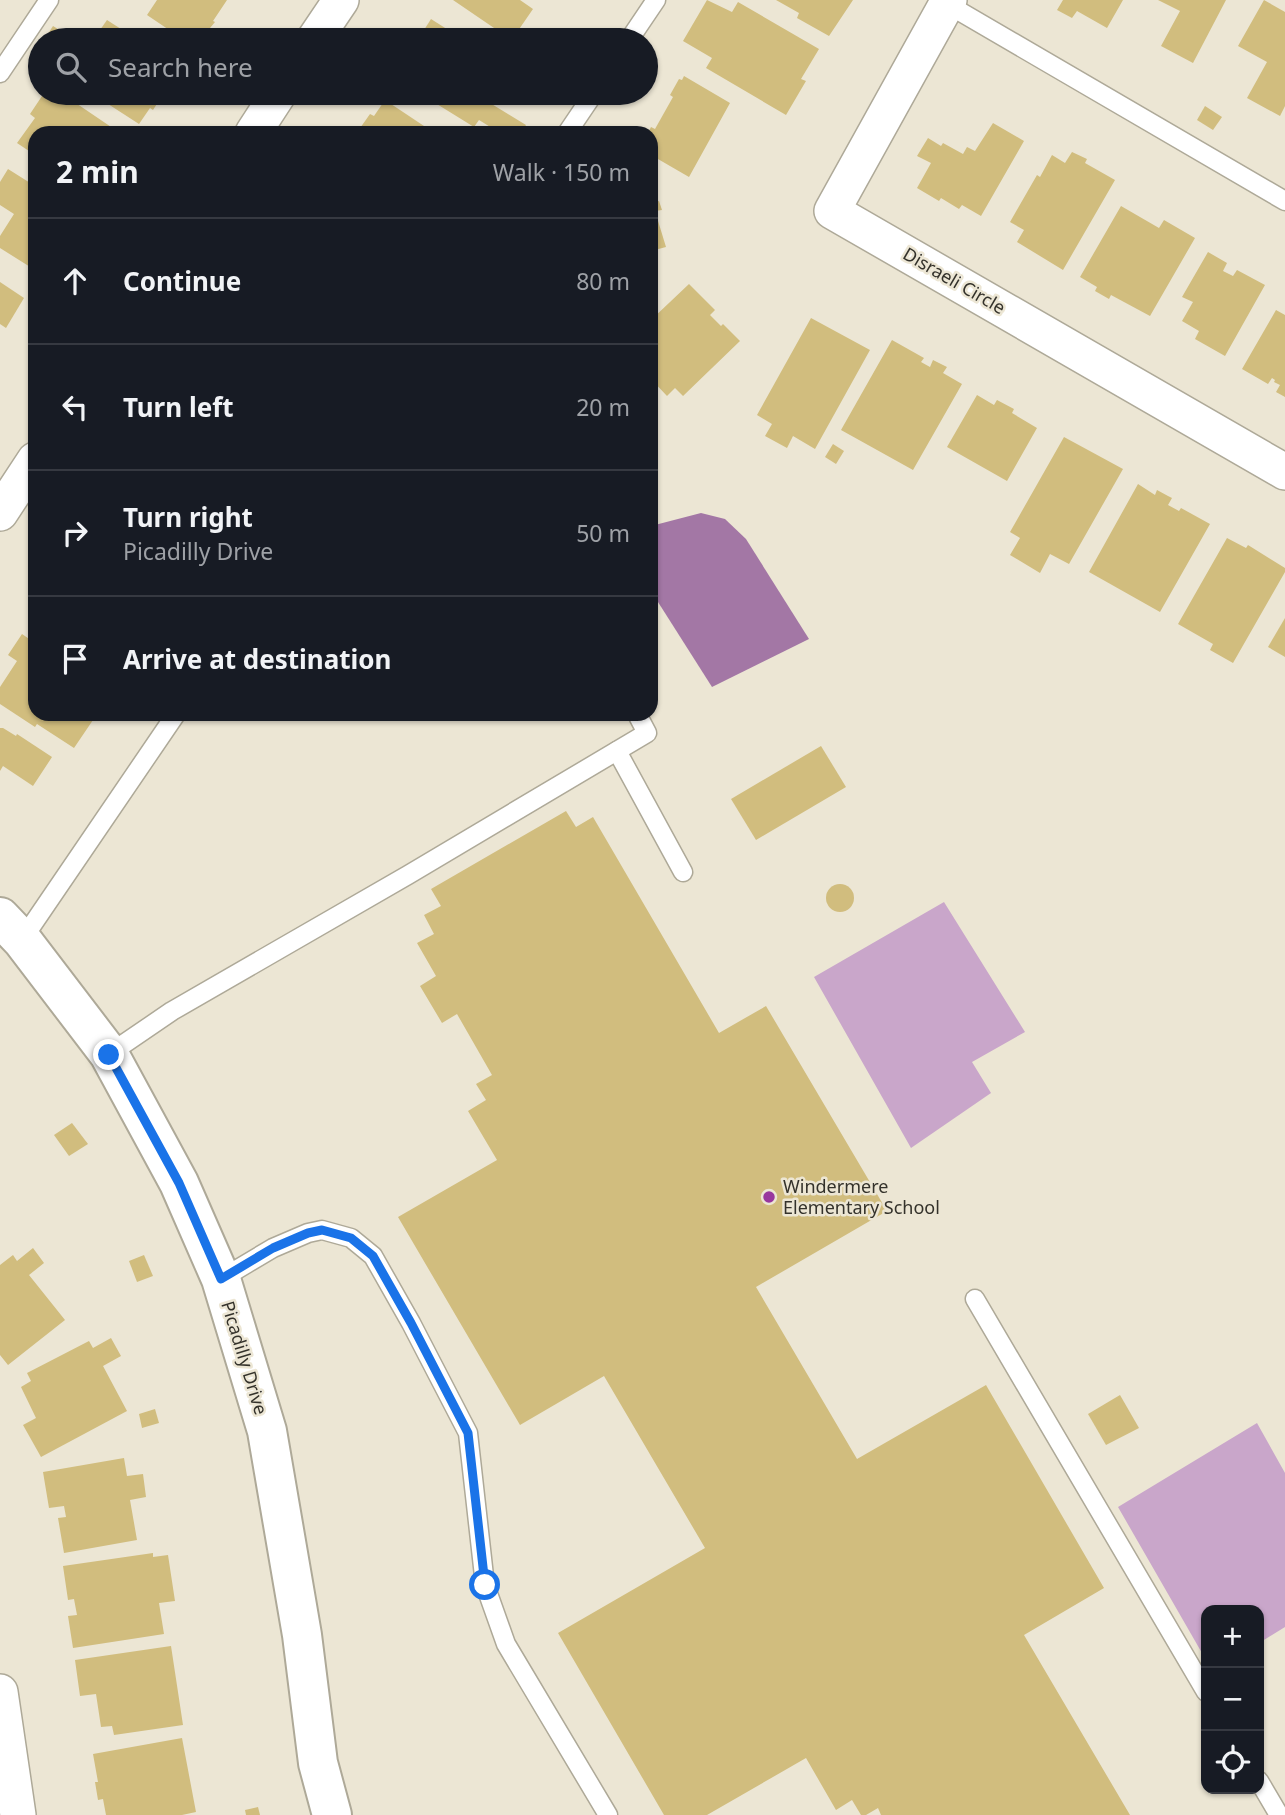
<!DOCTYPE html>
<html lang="en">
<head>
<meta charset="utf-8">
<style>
  body { margin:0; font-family:"Noto Sans",sans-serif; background:#242831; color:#f1f3f6 }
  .controls { position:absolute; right:21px; bottom:21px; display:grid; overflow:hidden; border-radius:14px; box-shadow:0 2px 5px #0004 }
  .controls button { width:63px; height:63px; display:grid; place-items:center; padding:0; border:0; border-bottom:2px solid #363941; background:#171b24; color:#f1f3f6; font:35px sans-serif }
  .stop { position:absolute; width:21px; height:21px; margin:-16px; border:5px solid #1a73e8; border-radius:50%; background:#fff }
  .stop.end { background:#1a73e8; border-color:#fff; box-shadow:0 2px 7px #0008 }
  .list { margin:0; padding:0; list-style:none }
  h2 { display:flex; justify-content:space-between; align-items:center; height:91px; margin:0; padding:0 28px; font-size:30px }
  h2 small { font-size:23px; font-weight:400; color:#9ea1a6 }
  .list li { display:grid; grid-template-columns:46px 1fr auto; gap:21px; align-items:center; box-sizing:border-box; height:126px; padding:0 28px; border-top:2px solid #363941 }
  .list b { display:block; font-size:26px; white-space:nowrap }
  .list p { margin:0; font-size:23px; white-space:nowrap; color:#9ea1a6 }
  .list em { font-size:23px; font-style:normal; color:#9ea1a6 }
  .icon { flex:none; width:38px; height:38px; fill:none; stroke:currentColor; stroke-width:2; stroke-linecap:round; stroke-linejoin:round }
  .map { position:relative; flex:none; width:1285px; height:1815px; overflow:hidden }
  .search { position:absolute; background:#171b24; box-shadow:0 2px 5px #0004; left:28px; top:28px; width:630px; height:77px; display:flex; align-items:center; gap:18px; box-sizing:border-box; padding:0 24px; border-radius:38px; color:#9ea1a6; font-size:26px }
  .panel { position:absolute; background:#171b24; box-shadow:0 2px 5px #0004; left:28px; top:126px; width:630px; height:595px; border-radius:21px }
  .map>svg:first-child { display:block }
  .green { fill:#c9a6ca }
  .water { fill:#a377a5 }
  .building { fill:#d1bd7e }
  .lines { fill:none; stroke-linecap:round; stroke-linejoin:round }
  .lane-casing { stroke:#aea998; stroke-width:21 }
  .street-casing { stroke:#aea998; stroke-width:38 }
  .secondary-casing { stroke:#aea998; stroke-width:42 }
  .lane { stroke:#fff; stroke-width:18 }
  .street { stroke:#fff; stroke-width:35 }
  .secondary { stroke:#fff; stroke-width:38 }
  .route { stroke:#1a73e8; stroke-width:9 }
  .poi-dot { fill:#98379e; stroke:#ece6d4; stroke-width:2.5 }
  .labels { text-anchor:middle; stroke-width:5; stroke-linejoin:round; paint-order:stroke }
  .street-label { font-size:18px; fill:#34322b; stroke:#ece6d4 }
  .poi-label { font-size:18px; fill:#34322b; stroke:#ece6d4; text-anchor:start }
</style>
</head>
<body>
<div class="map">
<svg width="1285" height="1815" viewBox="0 0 1285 1815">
  <rect width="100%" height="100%" fill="#ece6d4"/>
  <g class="green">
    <polygon points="944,902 1025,1032 972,1062 991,1093 911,1148 814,977"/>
    <polygon points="1257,1423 1285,1473 1285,1627 1259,1643 1259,1610 1206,1610 1206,1660 1118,1507"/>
  </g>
  <polygon class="water" points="701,513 725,519 746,539 809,639 712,687 651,591 651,526"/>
  <g class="building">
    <polygon points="157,0 227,0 213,21 215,22 200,40 184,40 147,15"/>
    <polygon points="453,0 520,0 533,9 513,38 499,28 497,30"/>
    <polygon points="707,0 732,12 738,2 819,49 801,79 806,81 786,115 706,68 712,58 683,41"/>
    <polygon points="776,0 853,0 829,36 797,18 799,13"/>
    <polygon points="1063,0 1123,0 1107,28 1077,11 1072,18 1057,10"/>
    <polygon points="1158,0 1226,0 1193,63 1161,46 1180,11"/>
    <polygon points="1264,0 1285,12 1285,106 1280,116 1247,98 1267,62 1238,46"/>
    <polygon points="431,19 464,40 422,40 419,38"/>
    <polygon points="107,20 138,40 93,40"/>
    <polygon points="53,26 69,36 67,40 44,40"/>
    <polygon points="684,76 730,103 689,177 651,155 651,133 648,133 651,127 655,129 673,97 670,95 679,79 682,80"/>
    <polygon points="44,93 61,93 120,133 35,133 35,155 17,143 35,118 30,114"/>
    <polygon points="91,93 164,93 153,110 150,108 139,124"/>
    <polygon points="419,93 497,93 490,103 526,125 521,133 500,133 479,120 474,127"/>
    <polygon points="385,100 430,130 428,133 359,133 358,131 370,114 374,116"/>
    <polygon points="1205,106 1222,117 1213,130 1197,120"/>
    <polygon points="993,123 1024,141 981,216 962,205 959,209 941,198 939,201 917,188 931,163 917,156 928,138 941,146 943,143 963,154 967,147 975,151"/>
    <polygon points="1072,152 1087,159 1085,163 1115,180 1063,270 1017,242 1024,230 1010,222 1037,175 1040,177 1052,155 1065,163"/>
    <polygon points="8,169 35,186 35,270 0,248 0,236 14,214 0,205 0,182"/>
    <polygon points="659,201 662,210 655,211 666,247 651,251 651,203"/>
    <polygon points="1121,206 1159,228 1164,220 1195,238 1150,316 1111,295 1109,299 1095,291 1097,287 1080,277"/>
    <polygon points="1208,252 1227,263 1223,271 1233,276 1237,270 1265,285 1225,356 1195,339 1199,331 1182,321 1193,302 1182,297"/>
    <polygon points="0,282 24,298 6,328 0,324"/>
    <polygon points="689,284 715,310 710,315 721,326 723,324 740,341 683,396 675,388 667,396 651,379 651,376 656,370 651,365 651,320"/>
    <polygon points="1276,310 1285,315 1285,397 1276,392 1280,385 1274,382 1275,380 1272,378 1268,384 1242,369"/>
    <polygon points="811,318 870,350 815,449 793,436 787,448 765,436 772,424 757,415"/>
    <polygon points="892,340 924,358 921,362 930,367 933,360 947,367 943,373 962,384 913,470 841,430"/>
    <polygon points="977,395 994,405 997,400 1014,409 1012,413 1037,428 1007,481 947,447"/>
    <polygon points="1064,437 1123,469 1069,564 1050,554 1040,573 1010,555 1020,538 1010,532"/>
    <polygon points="833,444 844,451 836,464 825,457"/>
    <polygon points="1138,484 1155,495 1157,490 1168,496 1172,498 1168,505 1179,511 1181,508 1210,524 1160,612 1089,572"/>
    <polygon points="1227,538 1246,548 1248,545 1285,568 1285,572 1233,663 1210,650 1213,644 1178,624"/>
    <polygon points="1285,618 1285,657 1268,647"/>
    <polygon points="22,634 35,643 35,714 83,714 93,720 74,748 37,724 35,727 0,704 0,687 17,661 8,655"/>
    <polygon points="0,728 3,728 16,736 17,734 52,757 33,786 3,766 0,771"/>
    <polygon points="821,746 846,787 756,840 731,799"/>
    <polygon points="566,811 576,827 593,817 719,1033 766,1006 887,1211 756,1287 857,1459 986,1385 1104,1588 1024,1635 1130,1815 881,1815 878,1808 866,1815 861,1815 852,1800 836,1810 806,1758 707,1815 664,1815 558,1633 705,1548 604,1376 520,1425 398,1217 497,1160 468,1111 486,1100 476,1084 492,1075 457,1014 442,1023 420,986 436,976 417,943 434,934 424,915 441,906 431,889"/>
    <circle cx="840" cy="898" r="14"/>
    <polygon points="72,1123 88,1144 69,1156 54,1135"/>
    <polygon points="33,1248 44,1263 29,1275 65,1320 8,1365 0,1355 0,1265 13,1255 17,1261"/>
    <polygon points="144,1255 153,1276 137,1282 129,1261"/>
    <polygon points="111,1338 121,1356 103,1366 127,1411 41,1457 23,1425 36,1418 21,1387 31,1381 27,1373 89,1341 93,1348"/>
    <polygon points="1120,1395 1139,1428 1106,1445 1088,1414"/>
    <polygon points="155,1409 159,1423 142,1428 139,1414"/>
    <polygon points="124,1458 127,1476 143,1474 146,1497 130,1500 137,1540 64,1553 58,1518 66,1517 64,1506 49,1508 43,1472"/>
    <polygon points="153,1553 153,1557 168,1555 175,1601 159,1603 164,1634 73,1648 68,1616 77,1615 74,1599 68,1600 63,1566"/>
    <polygon points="171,1646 183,1725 114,1735 112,1726 101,1727 96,1694 80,1696 75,1660"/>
    <polygon points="182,1738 196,1812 182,1815 106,1815 103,1799 98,1800 95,1782 98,1782 93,1754"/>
    <polygon points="258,1807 260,1815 246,1815 245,1810"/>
  </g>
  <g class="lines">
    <g class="lane-casing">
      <g id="lane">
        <polyline points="947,4 1285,201"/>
        <polyline points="629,40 656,0"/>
        <polyline points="0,73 49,0"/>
        <polyline points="567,133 594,93"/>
        <polyline points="617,751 683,872"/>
        <polyline points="22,940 176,714"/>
        <polyline points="109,1054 172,1011 408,875 647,733 637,714"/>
        <polyline points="221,1279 273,1248 308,1233 322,1230 351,1238 373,1256 411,1323 468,1433 485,1585 506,1644 608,1815"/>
        <polyline points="975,1299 1206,1692"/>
        <polyline points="1259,1781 1279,1815"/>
      </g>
    </g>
    <g class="street-casing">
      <g id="street">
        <polyline points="949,0 832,211 1285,472"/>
        <polyline points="314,40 341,0"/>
        <polyline points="253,133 279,93"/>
        <polyline points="0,513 35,460"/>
        <polyline points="0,1692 18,1815"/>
      </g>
    </g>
    <g class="secondary-casing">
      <polyline id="secondary" points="0,917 22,940 109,1054 179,1183 221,1279 267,1431 302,1635 318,1763 332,1815"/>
    </g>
    <use href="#lane" class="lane"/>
    <use href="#street" class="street"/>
    <use href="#secondary" class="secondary"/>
  </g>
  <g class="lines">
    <polyline class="route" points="109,1055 179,1183 221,1279 273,1248 308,1233 322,1230 351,1238 373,1256 411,1323 468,1433 485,1585"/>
  </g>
  <circle class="poi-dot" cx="769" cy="1197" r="7"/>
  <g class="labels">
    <g class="street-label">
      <text transform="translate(954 281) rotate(30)" y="6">Disraeli Circle</text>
      <text transform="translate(244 1358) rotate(73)" y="6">Picadilly Drive</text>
    </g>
    <g class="poi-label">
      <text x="783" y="1193">Windermere<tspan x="783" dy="21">Elementary School</tspan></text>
    </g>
  </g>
</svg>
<div class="controls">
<button>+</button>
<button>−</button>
<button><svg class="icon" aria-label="locate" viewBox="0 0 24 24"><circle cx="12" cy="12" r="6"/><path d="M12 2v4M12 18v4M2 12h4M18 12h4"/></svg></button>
</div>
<div class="stop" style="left:485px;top:1585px"></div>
<div class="stop end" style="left:109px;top:1055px"></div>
<div class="search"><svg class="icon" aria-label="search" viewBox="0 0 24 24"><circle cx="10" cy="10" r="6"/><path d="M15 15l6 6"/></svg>Search here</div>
<section class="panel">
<h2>2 min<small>Walk · 150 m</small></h2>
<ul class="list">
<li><svg class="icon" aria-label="ahead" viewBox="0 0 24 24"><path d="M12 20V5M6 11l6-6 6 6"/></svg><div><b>Continue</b></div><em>80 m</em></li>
<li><svg class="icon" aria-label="left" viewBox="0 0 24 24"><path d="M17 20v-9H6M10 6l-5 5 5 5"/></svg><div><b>Turn left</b></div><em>20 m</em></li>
<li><svg class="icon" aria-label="right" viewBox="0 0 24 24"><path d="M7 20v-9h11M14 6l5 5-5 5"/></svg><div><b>Turn right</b><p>Picadilly Drive</p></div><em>50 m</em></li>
<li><svg class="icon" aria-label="arrive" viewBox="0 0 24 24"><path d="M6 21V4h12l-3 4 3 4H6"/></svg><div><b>Arrive at destination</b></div></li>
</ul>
</section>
</div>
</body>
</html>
